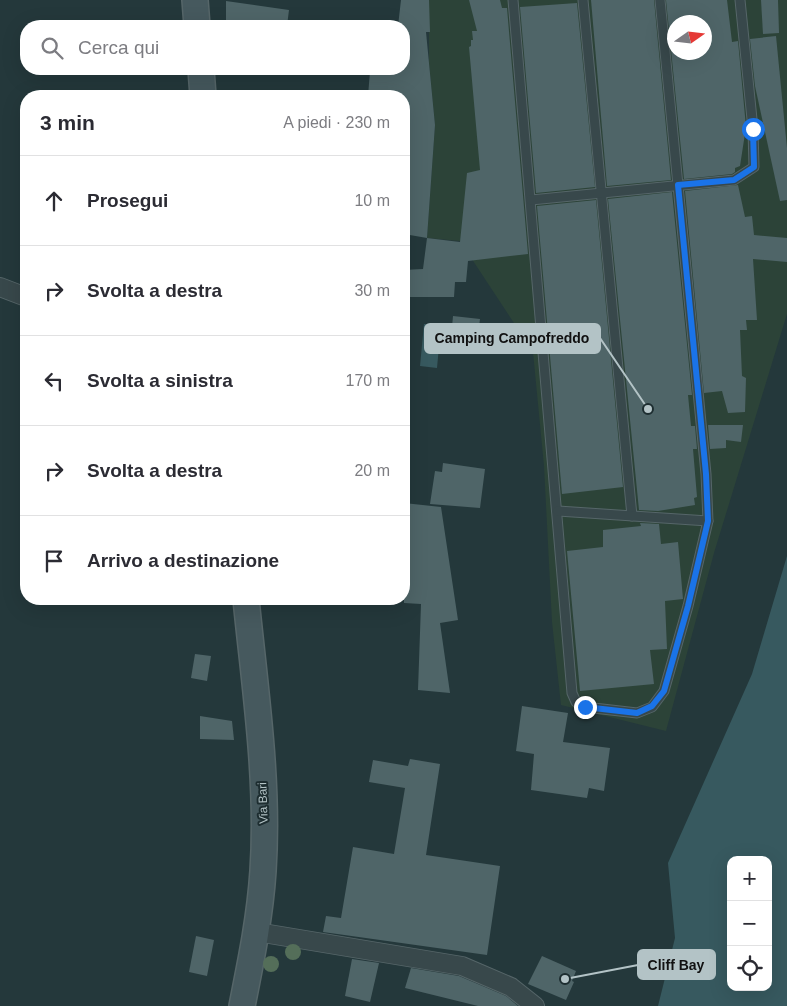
<!DOCTYPE html>
<html lang="it">
<head>
<meta charset="utf-8">
<style>
  body { margin:0; font-family:Helvetica,sans-serif; background:#f2f2f3; color:#2b2b33 }
  .controls { position:absolute; right:15px; bottom:15px; display:grid; overflow:hidden; border-radius:10px; box-shadow:0 5px 20px #0002 }
  .controls button { width:45px; height:45px; display:grid; place-items:center; padding:0; border:0; border-bottom:1px solid #e1e1e2; background:#fff; color:#2b2b33; font:25px sans-serif }
  .compass { position:absolute; left:667px; top:15px; width:45px; height:45px; border-radius:50%; background:#fff; box-shadow:0 5px 20px #0002; rotate:76deg }
  .stop { position:absolute; width:15px; height:15px; margin:-11px; border:4px solid #1a73e8; border-radius:50%; background:#fff }
  .stop.end { background:#1a73e8; border-color:#fff; box-shadow:0 1px 5px #0008 }
  .list { margin:0; padding:0; list-style:none }
  h2 { display:flex; justify-content:space-between; align-items:center; height:65px; margin:0; padding:0 20px; font-size:21px }
  h2 small { font-size:16px; font-weight:400; color:#7c7c81 }
  .list li { display:grid; grid-template-columns:32px 1fr auto; gap:15px; align-items:center; box-sizing:border-box; height:90px; padding:0 20px; border-top:1px solid #e1e1e2 }
  .list b { display:block; font-size:19px; white-space:nowrap }
  .list em { font-size:16px; font-style:normal; color:#7c7c81 }
  .icon { flex:none; width:28px; height:28px; fill:none; stroke:currentColor; stroke-width:2; stroke-linecap:round; stroke-linejoin:round }
  .map { position:relative; flex:none; width:787px; height:1006px; overflow:hidden }
  .search { position:absolute; background:#fff; box-shadow:0 5px 20px #0002; left:20px; top:20px; width:390px; height:55px; display:flex; align-items:center; gap:12px; box-sizing:border-box; padding:0 18px; border-radius:20px; color:#7c7c81; font-size:19px }
  .panel { position:absolute; background:#fff; box-shadow:0 5px 20px #0002; left:20px; top:90px; width:390px; height:515px; border-radius:20px }
  .map>svg:first-child { display:block }
  .green { fill:#2c4338; fill-rule:evenodd }
  .water { fill:#37595f; fill-rule:evenodd }
  .building { fill:#4f6568; fill-rule:evenodd }
  .lines { fill:none; stroke-linecap:round; stroke-linejoin:round }
  .service-casing { stroke:#566669; stroke-width:11 }
  .minor-casing { stroke:#566669; stroke-width:20 }
  .secondary-casing { stroke:#566669; stroke-width:28 }
  .service { stroke:#38484b; stroke-width:9 }
  .minor { stroke:#38484b; stroke-width:18 }
  .secondary { stroke:#46595e; stroke-width:25 }
  .tree { fill:#546e59 }
  .route { stroke:#1a73e8; stroke-width:6 }
  .labels { text-anchor:middle; stroke-width:4; stroke-linejoin:round; paint-order:stroke }
  .street-label { font-size:12px; fill:#b3c3c6; stroke:#1d2d30 }
  .leader { fill:none; stroke:#b3c3c6; stroke-width:2 }
  .callout-dot { fill:#b3c3c6; stroke:#1d2d30; stroke-width:2 }
  .callout { fill:#b3c3c6; stroke:#b3c3c6; stroke-width:2 }
  .callout-label { font-size:14px; text-anchor:middle; font-weight:bold; fill:#111 }
</style>
</head>
<body>
<div class="map">
<svg width="787" height="1006" viewBox="0 0 787 1006">
  <rect width="100%" height="100%" fill="#24383b"/>
  <path class="green" d="M429,0H787V314L714,553L666,731L561,705L552,622L544,466L533,352L460,241L427,238L435,125L429,63ZM674,22H704V52H674Z"/>
  <g class="water">
    <polygon points="424,324 441,325 437,368 420,366"/>
    <path d="M787,556V1006H658L675,938L668,863L752,674ZM731,860H768V987H731Z"/>
  </g>
  <g class="building">
    <polygon points="401,0 429,0 430,32 426,32 435,125 427,238 404,234 404,96 368,96 370,71 377,73 378,69 404,69 404,26 398,26"/>
    <polygon points="469,0 500,0 502,8 507,8 528,254 468,261 466,282 455,282 454,297 404,297 404,270 423,269 427,238 460,242 467,173 480,170 469,47 471,46 471,40 473,40 472,31 477,31"/>
    <polygon points="591,0 654,0 671,180 607,186"/>
    <path d="M666,0H727L732,42L738,41L746,127L740,166L735,168V172L732,174L684,179ZM674,22H704V52H674Z"/>
    <polygon points="761,0 778,0 779,33 763,34"/>
    <polygon points="226,1 289,10 287,26 226,20"/>
    <polygon points="577,3 595,187 536,193 520,7"/>
    <polygon points="776,36 787,148 787,200 780,201 755,86 750,39"/>
    <polygon points="738,185 745,217 752,216 754,235 787,238 787,262 753,259 757,320 746,320 747,330 740,330 742,376 746,378 745,412 728,413 722,391 704,393 685,191"/>
    <polygon points="672,192 692,395 688,395 691,426 695,426 697,449 693,449 697,497 694,498 695,505 658,511 639,510 608,199"/>
    <polygon points="596,200 623,487 562,494 537,206"/>
    <polygon points="453,316 480,319 476,351 450,349"/>
    <polygon points="708,425 743,425 741,442 726,440 726,448 710,449"/>
    <polygon points="443,463 485,469 480,508 430,504 435,471 442,472"/>
    <polygon points="404,503 441,507 458,620 440,623 450,693 418,690 421,604 404,603 404,580 410,581 408,540 404,540"/>
    <polygon points="640,523 659,524 661,544 678,542 683,599 665,601 667,649 650,650 654,684 580,691 567,551 603,547 603,530 641,526"/>
    <polygon points="195,654 211,656 207,681 191,678"/>
    <polygon points="522,706 568,713 563,742 610,748 604,791 589,788 587,798 531,790 534,754 516,751"/>
    <polygon points="200,716 232,721 234,740 200,739"/>
    <polygon points="410,759 440,764 426,855 500,866 487,955 323,932 326,916 341,918 353,847 394,854 405,788 369,782 373,760 408,766"/>
    <polygon points="196,936 214,940 207,976 189,972"/>
    <polygon points="542,956 576,971 572,981 574,982 566,1000 528,984"/>
    <polygon points="352,959 379,963 370,1002 345,996"/>
    <polygon points="411,968 459,976 506,996 518,1006 478,1006 405,988"/>
  </g>
  <g class="lines">
    <g class="service-casing">
      <g id="service">
        <polyline points="513,0 572,693 576,702 585,707 637,713 652,707 664,691 688,606 708,521 706,474 660,0"/>
        <polyline points="583,0 632,516"/>
        <polyline points="531,200 734,180 754,167 753,129 740,0"/>
        <polyline points="558,511 708,521"/>
      </g>
    </g>
    <g class="minor-casing">
      <g id="minor">
        <polyline points="0,287 26,297"/>
        <polyline points="257,932 462,966 511,987 535,1006"/>
      </g>
    </g>
    <g class="secondary-casing">
      <g id="secondary">
        <polyline points="195,0 197,26"/>
        <polyline points="201,69 203,96"/>
        <path d="M242,1006C251,961 260,917 263,871C269,781 255,689 246,599"/>
      </g>
    </g>
    <use href="#service" class="service"/>
    <use href="#minor" class="minor"/>
    <use href="#secondary" class="secondary"/>
  </g>
  <g class="tree">
    <circle cx="293" cy="952" r="8"/>
    <circle cx="271" cy="964" r="8"/>
  </g>
  <g class="lines">
    <polyline class="route" points="585,707 637,713 652,706 664,691 688,606 708,521 706,474 678,185 734,180 754,167 753,129"/>
  </g>
  <g class="labels">
    <g class="street-label">
      <text transform="translate(263 803) rotate(-92)" y="4">Via Bari</text>
    </g>
  </g>
  <path class="leader" d="M648 409L600 338M565 979L638 965"/>
  <g class="callout-dot">
    <circle cx="648" cy="409" r="5"/>
    <circle cx="565" cy="979" r="5"/>
  </g>
  <g class="callout">
    <rect x="425" y="324" width="175" height="29" rx="5"/>
    <rect x="638" y="950" width="77" height="29" rx="5"/>
  </g>
  <g class="callout-label">
    <text x="512" y="343">Camping Campofreddo</text>
    <text x="676" y="970">Cliff Bay</text>
  </g>
</svg>
<div class="controls">
<button>+</button>
<button>−</button>
<button><svg class="icon" aria-label="locate" viewBox="0 0 24 24"><circle cx="12" cy="12" r="6"/><path d="M12 2v4M12 18v4M2 12h4M18 12h4"/></svg></button>
</div>
<svg class="compass" viewBox="-18 -18 36 36"><path d="M0-13l5 13h-10z" fill="#e53935"/><path d="M0 13l5-13h-10z" fill="#7c7c81"/></svg>
<div class="stop" style="left:753px;top:129px"></div>
<div class="stop end" style="left:585px;top:707px"></div>
<div class="search"><svg class="icon" aria-label="search" viewBox="0 0 24 24"><circle cx="10" cy="10" r="6"/><path d="M15 15l6 6"/></svg>Cerca qui</div>
<section class="panel">
<h2>3 min<small>A piedi · 230 m</small></h2>
<ul class="list">
<li><svg class="icon" aria-label="ahead" viewBox="0 0 24 24"><path d="M12 20V5M6 11l6-6 6 6"/></svg><div><b>Prosegui</b></div><em>10 m</em></li>
<li><svg class="icon" aria-label="right" viewBox="0 0 24 24"><path d="M7 20v-9h11M14 6l5 5-5 5"/></svg><div><b>Svolta a destra</b></div><em>30 m</em></li>
<li><svg class="icon" aria-label="left" viewBox="0 0 24 24"><path d="M17 20v-9H6M10 6l-5 5 5 5"/></svg><div><b>Svolta a sinistra</b></div><em>170 m</em></li>
<li><svg class="icon" aria-label="right" viewBox="0 0 24 24"><path d="M7 20v-9h11M14 6l5 5-5 5"/></svg><div><b>Svolta a destra</b></div><em>20 m</em></li>
<li><svg class="icon" aria-label="arrive" viewBox="0 0 24 24"><path d="M6 21V4h12l-3 4 3 4H6"/></svg><div><b>Arrivo a destinazione</b></div></li>
</ul>
</section>
</div>
</body>
</html>
